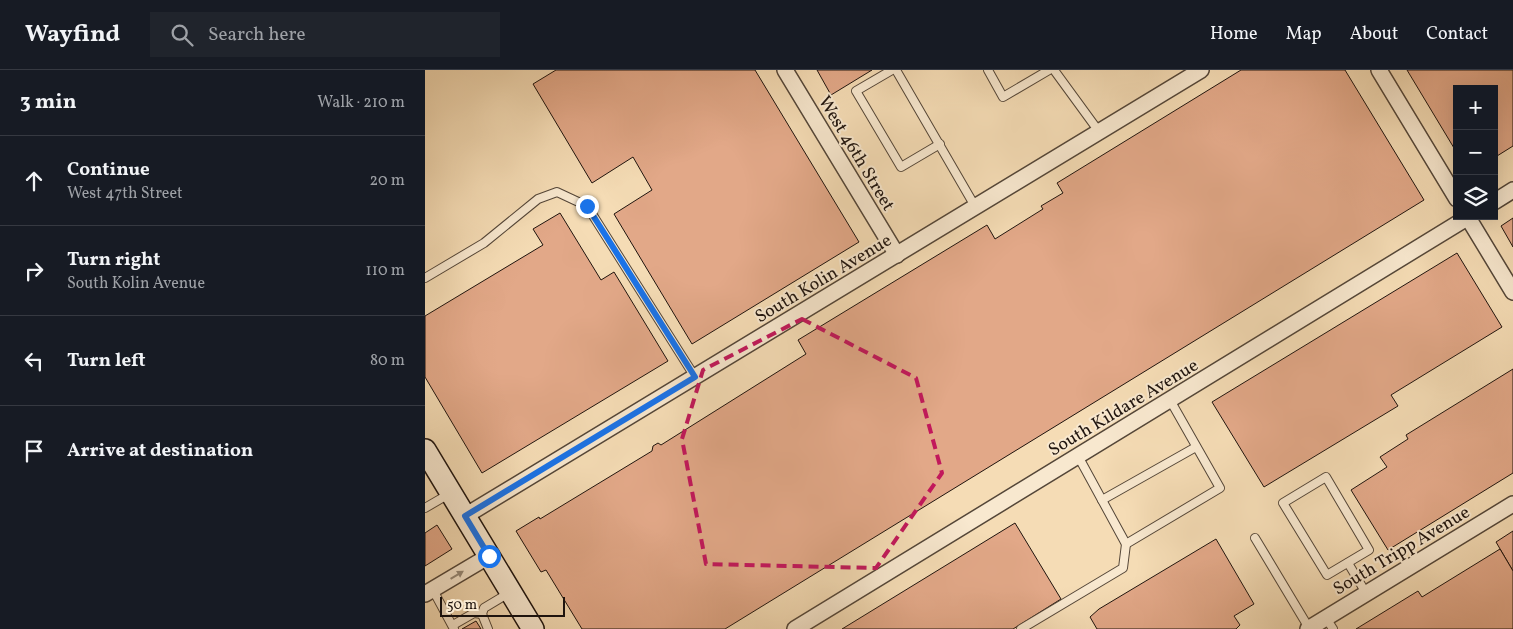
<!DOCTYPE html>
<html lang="en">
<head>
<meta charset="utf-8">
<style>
  body { margin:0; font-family:Vollkorn,serif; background:#20242c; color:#f1f3f6 }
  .controls { position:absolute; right:15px; top:15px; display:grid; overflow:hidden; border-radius:0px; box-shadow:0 5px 20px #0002 }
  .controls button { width:45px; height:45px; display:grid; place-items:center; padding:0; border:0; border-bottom:1px solid #363941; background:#171b24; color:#f1f3f6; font:25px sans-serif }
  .scale { position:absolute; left:15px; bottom:12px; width:125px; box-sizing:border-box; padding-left:5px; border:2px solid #1f140e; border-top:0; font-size:14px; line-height:18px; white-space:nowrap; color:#1f140e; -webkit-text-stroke:4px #f8e8cf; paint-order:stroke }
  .stop { position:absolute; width:15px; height:15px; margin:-11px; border:4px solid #1a73e8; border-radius:50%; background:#fff }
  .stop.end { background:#1a73e8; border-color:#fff; box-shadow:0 1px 5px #0008 }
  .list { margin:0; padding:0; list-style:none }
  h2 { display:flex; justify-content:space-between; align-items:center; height:65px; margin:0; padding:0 20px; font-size:21px }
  h2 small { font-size:16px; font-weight:400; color:#9ea1a6 }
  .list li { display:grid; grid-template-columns:32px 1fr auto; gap:15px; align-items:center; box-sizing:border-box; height:90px; padding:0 20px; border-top:1px solid #363941 }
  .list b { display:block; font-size:19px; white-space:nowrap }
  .list p { margin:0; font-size:16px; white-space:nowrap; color:#9ea1a6 }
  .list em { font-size:16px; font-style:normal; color:#9ea1a6 }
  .icon { flex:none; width:28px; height:28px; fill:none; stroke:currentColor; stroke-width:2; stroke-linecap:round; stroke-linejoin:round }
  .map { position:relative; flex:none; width:1088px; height:559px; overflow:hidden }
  header { display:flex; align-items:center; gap:30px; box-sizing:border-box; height:70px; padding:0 25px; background:#171b24; border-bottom:1px solid #363941 }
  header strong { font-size:24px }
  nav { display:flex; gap:28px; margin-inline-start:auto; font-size:18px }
  .search { width:350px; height:45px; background:#20242c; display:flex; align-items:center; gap:12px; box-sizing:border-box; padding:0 18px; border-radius:0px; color:#9ea1a6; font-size:19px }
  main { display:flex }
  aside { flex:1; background:#171b24 }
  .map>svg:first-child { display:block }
  .building { fill:#e2a888; stroke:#1f140e }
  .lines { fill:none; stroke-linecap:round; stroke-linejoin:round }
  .service-casing { stroke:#544638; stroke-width:10 }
  .minor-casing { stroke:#544638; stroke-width:18 }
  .secondary-casing { stroke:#1f140e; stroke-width:24 }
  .service { stroke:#f8e8cf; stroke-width:8 }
  .minor { stroke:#f8e8cf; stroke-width:15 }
  .secondary { stroke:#f8e8cf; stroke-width:21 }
  .oneway { fill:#968978 }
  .route { stroke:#1a73e8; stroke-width:6 }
  .marked { fill:none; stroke:#c2185b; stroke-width:4; stroke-dasharray:10 6; stroke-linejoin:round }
  .labels { text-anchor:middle; stroke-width:4; stroke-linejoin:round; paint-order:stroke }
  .street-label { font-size:18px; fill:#1f140e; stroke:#f8e8cf }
</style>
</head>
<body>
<header>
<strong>Wayfind</strong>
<div class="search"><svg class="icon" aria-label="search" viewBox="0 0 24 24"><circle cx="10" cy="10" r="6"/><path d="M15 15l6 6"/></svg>Search here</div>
<nav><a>Home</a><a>Map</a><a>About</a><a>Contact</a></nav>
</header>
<main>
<aside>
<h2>3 min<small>Walk · 210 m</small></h2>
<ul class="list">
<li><svg class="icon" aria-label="ahead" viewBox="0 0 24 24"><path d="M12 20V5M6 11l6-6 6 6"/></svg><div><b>Continue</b><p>West 47th Street</p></div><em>20 m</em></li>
<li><svg class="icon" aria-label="right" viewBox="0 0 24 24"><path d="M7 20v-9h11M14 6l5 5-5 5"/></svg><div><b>Turn right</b><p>South Kolin Avenue</p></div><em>110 m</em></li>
<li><svg class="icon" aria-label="left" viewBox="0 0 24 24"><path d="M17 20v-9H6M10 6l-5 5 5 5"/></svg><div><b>Turn left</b></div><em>80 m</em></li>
<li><svg class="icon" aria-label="arrive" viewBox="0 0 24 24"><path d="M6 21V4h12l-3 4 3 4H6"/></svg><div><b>Arrive at destination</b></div></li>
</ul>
</aside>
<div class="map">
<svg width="1088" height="559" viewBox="0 0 1088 559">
  <rect width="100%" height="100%" fill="#f5dcb5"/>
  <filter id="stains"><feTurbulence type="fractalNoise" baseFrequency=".004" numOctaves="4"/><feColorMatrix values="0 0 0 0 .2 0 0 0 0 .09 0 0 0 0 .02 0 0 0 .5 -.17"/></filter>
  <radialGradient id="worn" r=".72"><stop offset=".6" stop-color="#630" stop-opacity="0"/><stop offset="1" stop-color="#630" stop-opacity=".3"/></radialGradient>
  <g class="building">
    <polygon points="131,0 330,0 434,172 267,274 189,144 227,120 208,87 167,113 108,14"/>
    <polygon points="392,0 447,0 406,25"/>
    <polygon points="816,0 920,0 999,130 300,559 157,559 121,500 116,502 91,461 114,447 115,449 227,381 228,376 233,373 236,375 381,284 373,270 562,155 570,169 618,139 616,136 638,123 632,113"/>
    <polygon points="982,0 1088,0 1088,76 1072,86 1069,81 1069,19 1032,19 1032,83"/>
    <polygon points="135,143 176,210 189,202 243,291 57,403 0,307 0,246 118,175 108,159"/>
    <polygon points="1088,148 1088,177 1076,156"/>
    <polygon points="1032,183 1077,257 966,325 973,336 839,417 787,332"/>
    <polygon points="1088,299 1088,403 963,480 926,420 962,397 955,387 983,369 981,365"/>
    <polygon points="590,453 636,529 588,559 417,559"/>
    <polygon points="12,455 27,479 0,496 0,463"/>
    <polygon points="1088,461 1088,501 1071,472"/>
    <polygon points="791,469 829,534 809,546 815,555 811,559 672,559 665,547 674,539"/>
    <polygon points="1075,479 1088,501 1088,559 931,559 993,521 997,527"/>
    <polygon points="51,551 56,559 37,559"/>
  </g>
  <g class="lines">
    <g class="service-casing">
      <g id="service">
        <polyline points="467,0 431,21 476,97 515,74"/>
        <polyline points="471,0 551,138"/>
        <polyline points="563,0 578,27 624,0"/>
        <polyline points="629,0 675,63"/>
        <polyline points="0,208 59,173 113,129 132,122 162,136 270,307"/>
        <polyline points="653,386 701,474 795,418 745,330"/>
        <polygon points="901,407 944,480 902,505 858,433"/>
        <polyline points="677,430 771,377"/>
        <polyline points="0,438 24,424"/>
        <polyline points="830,468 884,558"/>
        <polyline points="923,493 941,523"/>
        <polyline points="8,520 29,559"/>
        <polyline points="901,548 908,559"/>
        <polyline points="28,555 49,543 57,544"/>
        <polyline points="63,559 57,544 59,538 84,523"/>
        <polyline points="596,559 698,498 701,474"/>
      </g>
    </g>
    <g class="minor-casing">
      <g id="minor">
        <polyline points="360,0 472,185"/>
        <polyline points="954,0 1032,129"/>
        <polyline points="1069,132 1088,120"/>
        <polyline points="1042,146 1088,222"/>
        <polyline points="40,446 776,0"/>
        <polyline points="0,524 64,486"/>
        <polyline points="370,559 1045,146"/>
        <polyline points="883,559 1088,434"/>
      </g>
    </g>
    <g class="secondary-casing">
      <polyline id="secondary" points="0,380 108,559"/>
    </g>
    <use href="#service" class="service"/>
    <use href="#minor" class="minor"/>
    <use href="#secondary" class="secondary"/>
  </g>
  <defs><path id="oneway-solid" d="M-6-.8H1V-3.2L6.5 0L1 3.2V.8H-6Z" transform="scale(1.25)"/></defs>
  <use class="oneway" href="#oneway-solid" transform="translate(32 505) rotate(-31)"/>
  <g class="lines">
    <polyline class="route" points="64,486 40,446 270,307 162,136"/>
  </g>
  <path class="marked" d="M377,249L491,308L517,403L451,498L281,494L257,369L278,300Z"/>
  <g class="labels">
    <g class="street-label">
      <text transform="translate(432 83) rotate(59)" y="6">West 46th Street</text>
      <text transform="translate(398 208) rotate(-31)" y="6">South Kolin Avenue</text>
      <text transform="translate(698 337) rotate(-31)" y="6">South Kildare Avenue</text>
      <text transform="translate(976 480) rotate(-31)" y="6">South Tripp Avenue</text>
    </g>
  </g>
  <rect width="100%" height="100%" filter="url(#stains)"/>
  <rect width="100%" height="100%" fill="url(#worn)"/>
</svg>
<div class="controls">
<button>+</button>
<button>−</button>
<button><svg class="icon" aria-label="layers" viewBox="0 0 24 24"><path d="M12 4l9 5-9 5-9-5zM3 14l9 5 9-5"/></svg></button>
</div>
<div class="scale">50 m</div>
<div class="stop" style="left:64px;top:486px"></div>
<div class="stop end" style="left:162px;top:136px"></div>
</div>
</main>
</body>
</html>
